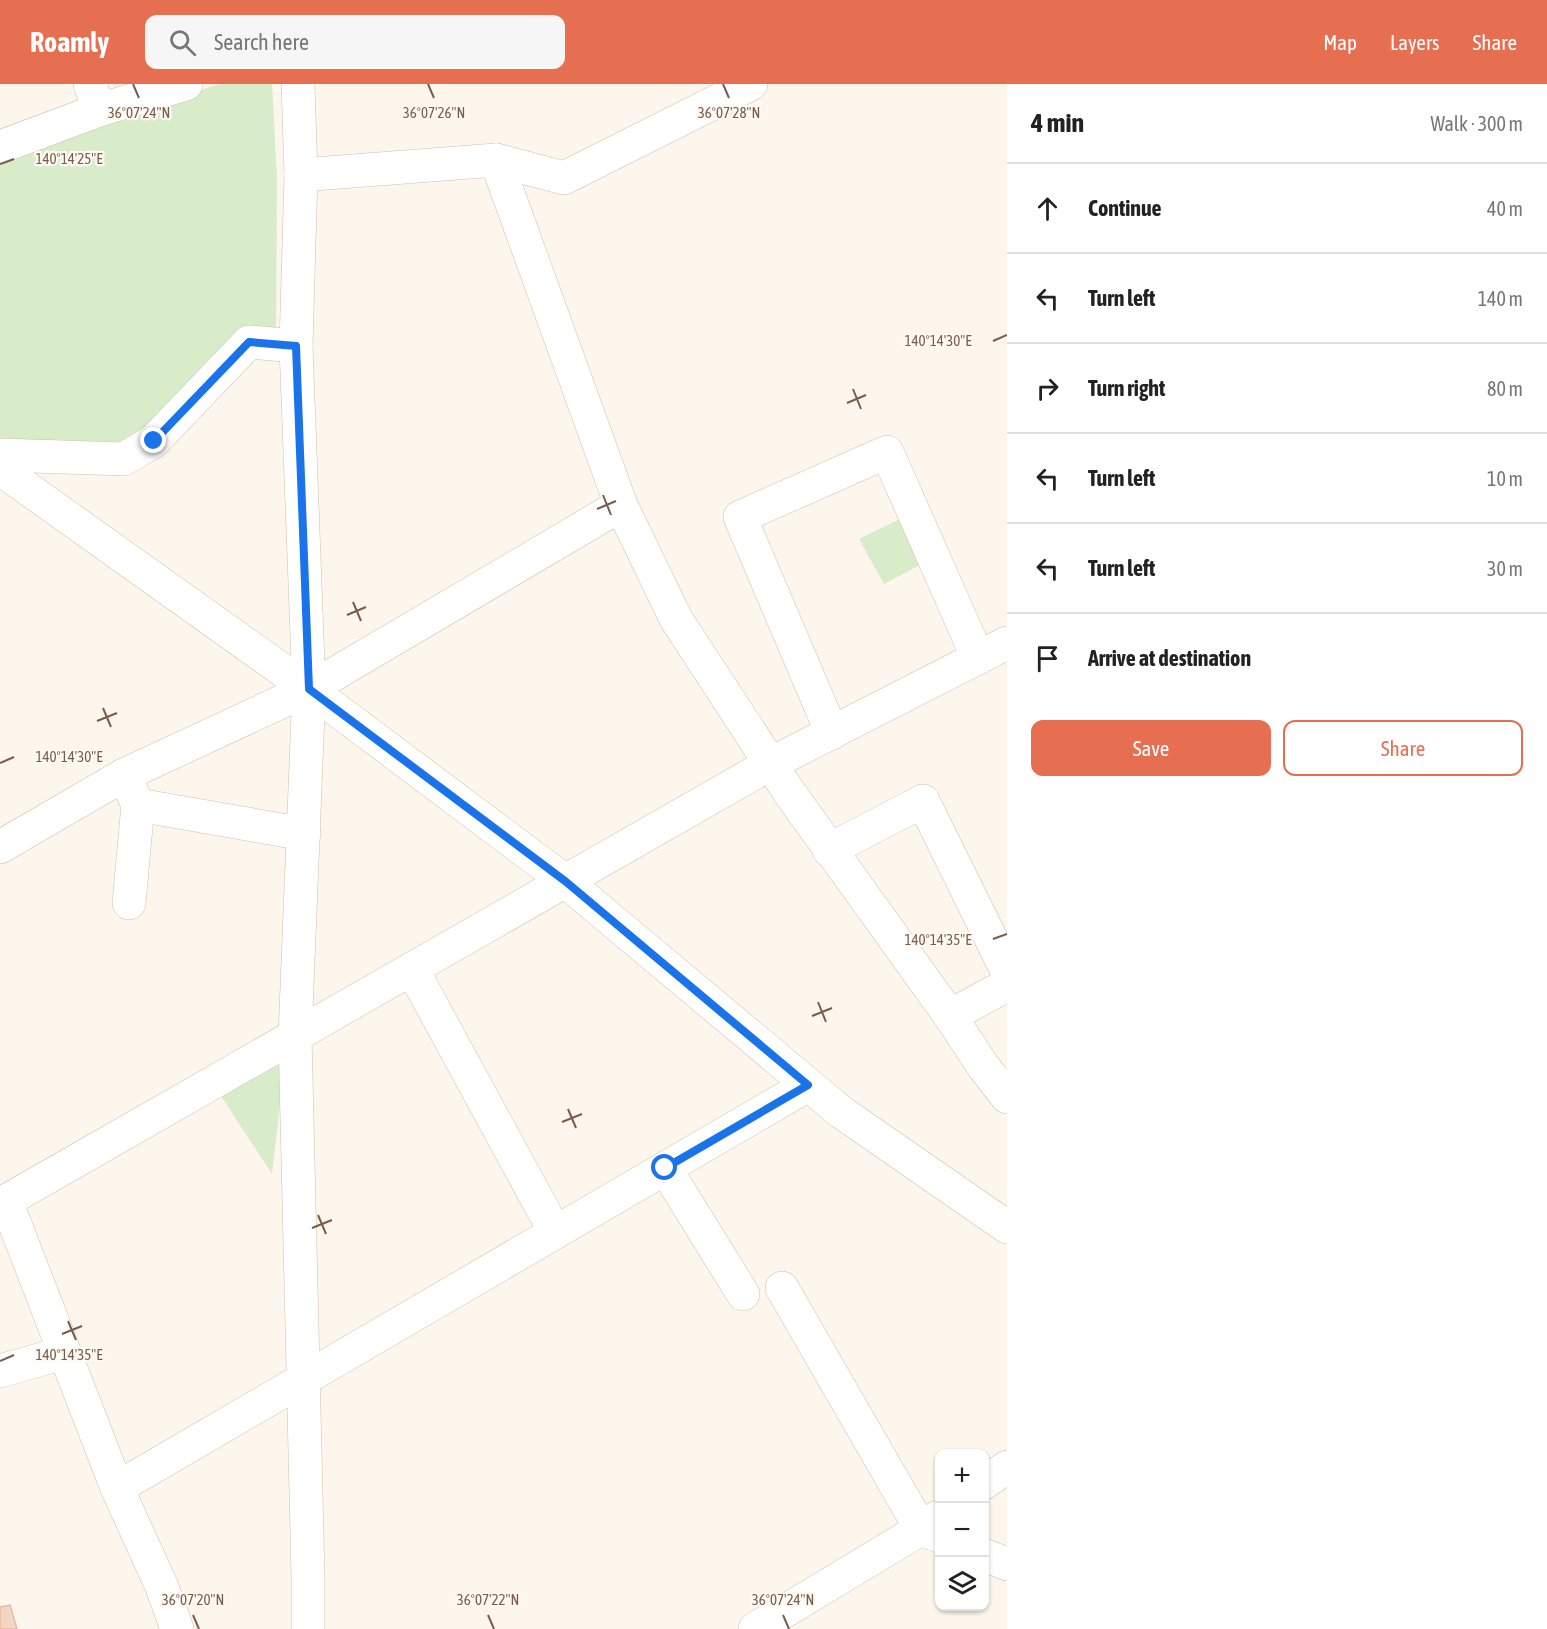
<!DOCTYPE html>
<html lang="en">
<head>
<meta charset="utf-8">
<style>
  body { margin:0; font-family:"Asap Condensed",sans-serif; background:#f6f6f6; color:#222 }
  .controls { position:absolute; right:18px; bottom:18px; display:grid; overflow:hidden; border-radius:12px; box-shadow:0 2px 4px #0004 }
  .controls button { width:54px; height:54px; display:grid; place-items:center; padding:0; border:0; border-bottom:2px solid #e0e0e0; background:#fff; color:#222; font:30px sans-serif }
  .stop { position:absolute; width:18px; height:18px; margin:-14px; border:4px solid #1a73e8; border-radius:50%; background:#fff }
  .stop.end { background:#1a73e8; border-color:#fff; box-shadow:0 2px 6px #0008 }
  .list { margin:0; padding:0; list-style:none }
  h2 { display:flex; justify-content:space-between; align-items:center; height:78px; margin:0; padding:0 24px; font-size:26px }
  h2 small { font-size:20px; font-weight:400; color:#767676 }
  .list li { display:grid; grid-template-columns:39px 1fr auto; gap:18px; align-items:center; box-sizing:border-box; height:90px; padding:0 24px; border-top:2px solid #e0e0e0 }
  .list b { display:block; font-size:22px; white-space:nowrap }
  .list em { font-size:20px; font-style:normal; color:#767676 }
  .actions { display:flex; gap:12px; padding:18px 24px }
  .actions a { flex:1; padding:14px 0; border:2px solid #e76f51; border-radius:12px; text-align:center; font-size:21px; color:#e76f51 }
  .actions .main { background:#e76f51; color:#fff }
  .icon { flex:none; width:33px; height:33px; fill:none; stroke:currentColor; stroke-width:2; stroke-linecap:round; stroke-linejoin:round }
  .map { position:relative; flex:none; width:1007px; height:1545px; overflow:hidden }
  header { display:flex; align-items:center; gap:36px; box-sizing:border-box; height:84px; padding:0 30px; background:#e76f51; color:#fff }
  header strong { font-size:28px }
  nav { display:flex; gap:33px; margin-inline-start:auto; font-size:21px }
  .search { width:420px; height:54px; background:#f6f6f6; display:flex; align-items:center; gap:15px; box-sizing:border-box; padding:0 21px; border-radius:12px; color:#767676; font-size:22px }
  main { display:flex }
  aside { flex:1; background:#fff }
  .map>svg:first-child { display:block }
  .green { fill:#d8ecc9 }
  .building { fill:#f3d5c3; stroke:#e6bba3; stroke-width:1.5 }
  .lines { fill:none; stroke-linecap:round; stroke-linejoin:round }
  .minor-casing { stroke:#d1beb0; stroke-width:34 }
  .minor { stroke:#fff; stroke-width:33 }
  .route { stroke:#1a73e8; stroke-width:8 }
  .ticks { fill:none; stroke:#7a5c4d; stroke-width:2 }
  .ticks-label { font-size:15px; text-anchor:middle; fill:#7a5c4d; stroke:#fffaf3; stroke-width:4.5; stroke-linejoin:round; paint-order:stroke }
</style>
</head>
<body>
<header>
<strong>Roamly</strong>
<div class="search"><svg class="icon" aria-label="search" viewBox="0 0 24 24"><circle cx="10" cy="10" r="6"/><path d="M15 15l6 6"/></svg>Search here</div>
<nav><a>Map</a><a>Layers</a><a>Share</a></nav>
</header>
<main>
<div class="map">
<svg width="1007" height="1545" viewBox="0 0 1007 1545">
  <rect width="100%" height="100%" fill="#fdf6ec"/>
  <g class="green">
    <polygon points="219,0 272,0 277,95 276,245 148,347 120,362 0,356 0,73"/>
    <polygon points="912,429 933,474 884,500 859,455"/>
    <polygon points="287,959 272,1090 215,1003"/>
  </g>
  <polygon class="building" points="10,1521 17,1545 0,1545 0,1523"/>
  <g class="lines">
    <g class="minor-casing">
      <g id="minor">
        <polyline points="90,0 99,26"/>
        <polyline points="298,0 301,91 296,262 309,605 295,952 308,1492 308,1545"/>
        <polyline points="0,63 99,26 186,0"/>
        <polyline points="496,76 621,421 676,535 789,708 950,932 983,982 1007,1013"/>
        <polyline points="301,91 496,76 564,94 751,0"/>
        <polyline points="0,371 124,375 154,357 249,258 296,262"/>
        <polyline points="0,385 309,605 565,797 841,1028 1007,1143"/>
        <polyline points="832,649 740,433 887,368 978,574"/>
        <polyline points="124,691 138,721 304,750"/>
        <polyline points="0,763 124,691 309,605 621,421"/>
        <polyline points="829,766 923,717 1007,887"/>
        <polyline points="129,819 138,721"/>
        <polyline points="412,885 555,1148"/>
        <polyline points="950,932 1007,901"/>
        <polyline points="665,1084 743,1210"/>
        <polyline points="782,1204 921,1445 939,1452"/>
        <polyline points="0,1287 64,1269"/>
        <polyline points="984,1399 1007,1383"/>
        <polyline points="117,1404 808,1001"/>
        <polyline points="984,1471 1007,1480"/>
        <polyline points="177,1545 162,1503 117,1404 6,1117 770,680 1007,559"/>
        <polyline points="755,1545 921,1445 938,1433"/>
      </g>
    </g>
    <use href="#minor" class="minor"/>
  </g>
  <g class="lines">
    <polyline class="route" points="154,357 249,258 296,262 309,605 565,797 808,1001 665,1084"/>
  </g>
  <path class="ticks" d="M133,0L139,14M428,0L434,14M723,0L729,14M0,80L14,75M993,257L1007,251M853,305L861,325M847,319L866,311M603,411L611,431M597,425L616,417M353,518L361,537M347,531L366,523M103,624L111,643M97,637L117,629M0,679L14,673M993,855L1007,850M818,918L826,938M812,932L832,924M568,1025L576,1044M562,1038L582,1030M318,1131L326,1150M312,1144L332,1136M68,1237L76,1256M62,1250L82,1242M0,1277L14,1271M193,1531L199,1545M488,1531L494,1545M783,1531L789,1545"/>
  <g class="ticks-label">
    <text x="434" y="34">36°07'26"N</text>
    <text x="729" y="34">36°07'28"N</text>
    <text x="139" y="34">36°07'24"N</text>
    <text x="69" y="80">140°14'25"E</text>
    <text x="938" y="262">140°14'30"E</text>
    <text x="69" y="678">140°14'30"E</text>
    <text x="938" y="861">140°14'35"E</text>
    <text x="69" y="1276">140°14'35"E</text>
    <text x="193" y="1521">36°07'20"N</text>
    <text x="488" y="1521">36°07'22"N</text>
    <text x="783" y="1521">36°07'24"N</text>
  </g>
</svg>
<div class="controls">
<button>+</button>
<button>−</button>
<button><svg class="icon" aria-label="layers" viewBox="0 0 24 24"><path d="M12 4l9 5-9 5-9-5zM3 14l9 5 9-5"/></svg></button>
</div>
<div class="stop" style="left:665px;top:1084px"></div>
<div class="stop end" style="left:154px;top:357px"></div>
</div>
<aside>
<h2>4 min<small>Walk · 300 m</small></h2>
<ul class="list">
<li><svg class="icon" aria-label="ahead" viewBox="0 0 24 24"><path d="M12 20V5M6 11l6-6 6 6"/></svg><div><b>Continue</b></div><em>40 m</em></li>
<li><svg class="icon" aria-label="left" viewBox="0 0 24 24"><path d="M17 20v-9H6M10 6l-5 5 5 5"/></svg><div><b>Turn left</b></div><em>140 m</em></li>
<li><svg class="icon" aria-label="right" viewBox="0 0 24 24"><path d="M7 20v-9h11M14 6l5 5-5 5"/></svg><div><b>Turn right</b></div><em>80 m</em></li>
<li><svg class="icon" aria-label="left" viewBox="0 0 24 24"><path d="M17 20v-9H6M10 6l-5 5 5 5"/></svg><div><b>Turn left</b></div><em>10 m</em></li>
<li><svg class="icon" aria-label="left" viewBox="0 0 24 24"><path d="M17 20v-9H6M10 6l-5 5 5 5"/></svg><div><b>Turn left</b></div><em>30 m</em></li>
<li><svg class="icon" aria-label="arrive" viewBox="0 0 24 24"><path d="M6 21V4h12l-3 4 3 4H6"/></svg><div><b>Arrive at destination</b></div></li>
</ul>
<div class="actions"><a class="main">Save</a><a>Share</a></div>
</aside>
</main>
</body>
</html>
